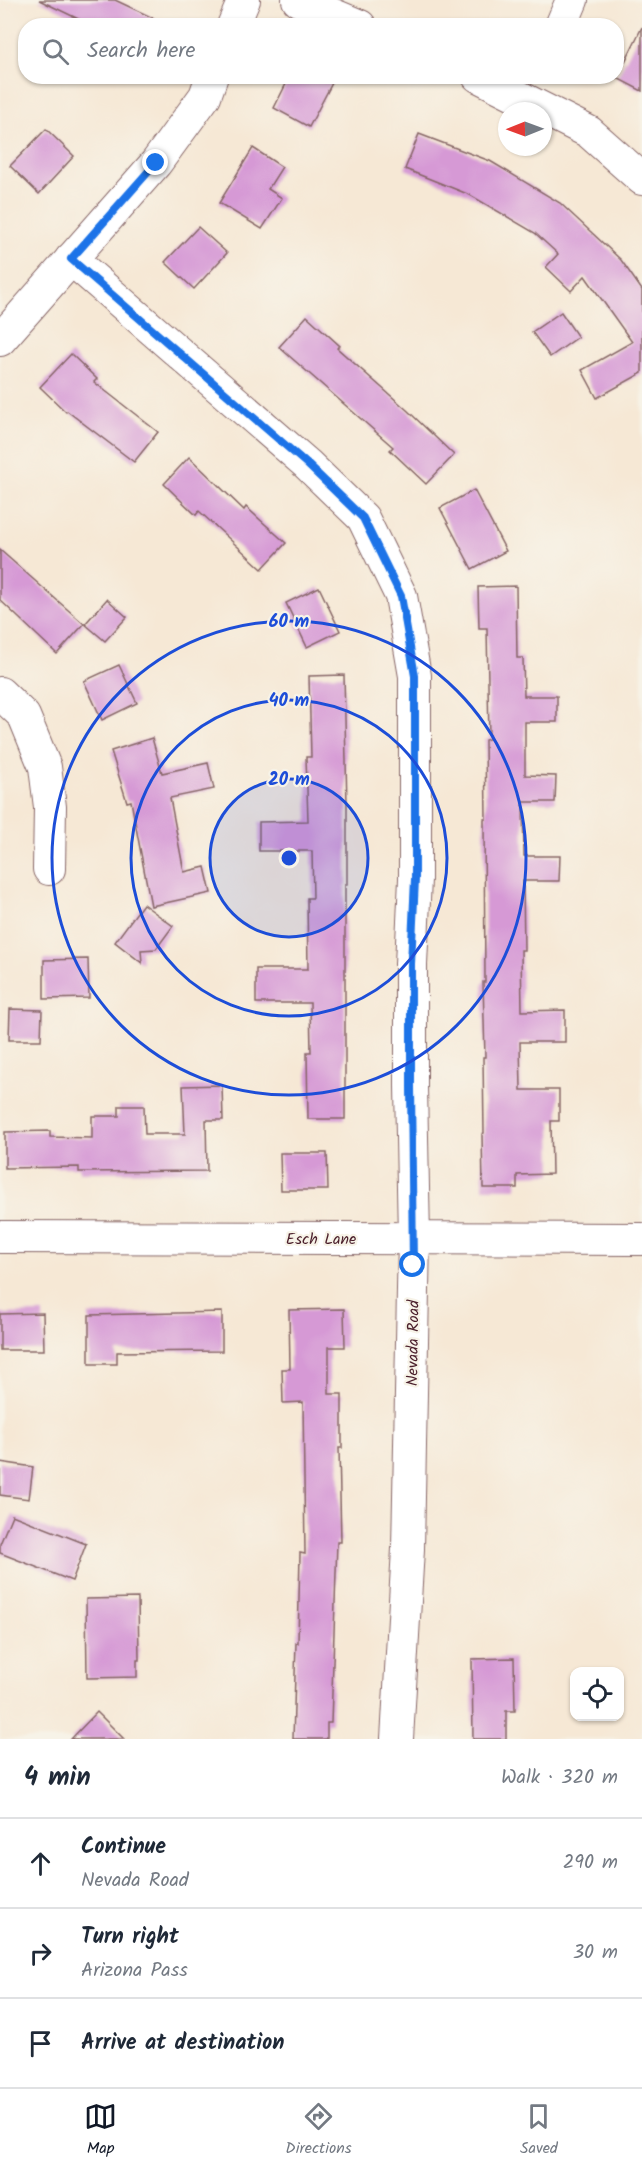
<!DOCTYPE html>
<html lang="en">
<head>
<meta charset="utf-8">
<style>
  body { margin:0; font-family:Kalam,sans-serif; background:#f2f2f3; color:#1f2937 }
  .controls { position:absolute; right:18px; bottom:18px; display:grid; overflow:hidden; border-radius:12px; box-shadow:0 2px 4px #0004 }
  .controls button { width:54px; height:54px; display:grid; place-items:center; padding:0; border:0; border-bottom:2px solid #e0e1e3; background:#fff; color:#1f2937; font:30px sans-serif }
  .compass { position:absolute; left:498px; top:102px; width:54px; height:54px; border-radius:50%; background:#fff; box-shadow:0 2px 4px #0004; rotate:269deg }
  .stop { position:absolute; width:18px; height:18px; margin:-14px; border:4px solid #1a73e8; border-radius:50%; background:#fff }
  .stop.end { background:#1a73e8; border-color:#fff; box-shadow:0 2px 6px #0008 }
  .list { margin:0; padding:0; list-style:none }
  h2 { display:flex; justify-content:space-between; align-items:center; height:78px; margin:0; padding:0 24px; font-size:26px }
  h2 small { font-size:20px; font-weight:400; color:#747a83 }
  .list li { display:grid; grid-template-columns:39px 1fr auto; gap:18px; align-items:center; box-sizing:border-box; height:90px; padding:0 24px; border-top:2px solid #e0e1e3 }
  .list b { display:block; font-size:22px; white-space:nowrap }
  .list p { margin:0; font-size:20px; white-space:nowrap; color:#747a83 }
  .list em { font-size:20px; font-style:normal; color:#747a83 }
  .icon { flex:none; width:33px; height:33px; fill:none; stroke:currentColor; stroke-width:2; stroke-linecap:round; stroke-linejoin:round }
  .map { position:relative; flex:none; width:642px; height:1739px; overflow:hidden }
  .search { position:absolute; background:#fff; box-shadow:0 2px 4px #0004; left:18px; right:18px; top:18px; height:66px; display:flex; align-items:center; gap:15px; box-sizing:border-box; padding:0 21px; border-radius:24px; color:#747a83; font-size:22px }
  .sheet { height:348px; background:#fff }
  nav { display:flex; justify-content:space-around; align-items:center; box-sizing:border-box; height:84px; border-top:2px solid #e0e1e3; background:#fff; font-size:16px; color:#747a83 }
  nav a { display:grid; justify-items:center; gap:3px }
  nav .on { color:#111827 }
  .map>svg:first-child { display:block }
  .building { fill:#d699d5 }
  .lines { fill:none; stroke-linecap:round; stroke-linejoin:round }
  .street-casing { stroke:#866566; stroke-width:34 }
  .street { stroke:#fff; stroke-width:32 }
  .route { stroke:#1a73e8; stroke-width:8 }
  .ring { fill:none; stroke:#1d4ed8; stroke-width:3 }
  .labels { text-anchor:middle; stroke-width:4.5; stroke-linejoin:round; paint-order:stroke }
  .street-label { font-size:16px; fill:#4a1f2b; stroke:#f7f3e8 }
  .centre { fill:#1d4ed8; stroke:#f7f3e8; stroke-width:3 }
  .ring-label { font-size:18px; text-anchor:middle; font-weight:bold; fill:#1d4ed8; stroke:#f7f3e8; stroke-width:4.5; stroke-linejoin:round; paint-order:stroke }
</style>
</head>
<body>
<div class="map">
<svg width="642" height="1739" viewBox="0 0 642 1739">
  <rect width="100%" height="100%" fill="#f7f3e8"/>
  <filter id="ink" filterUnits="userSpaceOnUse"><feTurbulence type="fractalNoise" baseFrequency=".0167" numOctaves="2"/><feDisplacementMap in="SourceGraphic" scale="12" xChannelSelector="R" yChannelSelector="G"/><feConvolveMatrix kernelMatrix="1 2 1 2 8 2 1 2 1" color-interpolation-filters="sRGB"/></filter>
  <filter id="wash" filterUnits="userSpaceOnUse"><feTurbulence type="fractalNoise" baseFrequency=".008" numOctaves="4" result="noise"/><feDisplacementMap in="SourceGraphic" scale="24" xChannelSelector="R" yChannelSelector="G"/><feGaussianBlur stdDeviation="1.35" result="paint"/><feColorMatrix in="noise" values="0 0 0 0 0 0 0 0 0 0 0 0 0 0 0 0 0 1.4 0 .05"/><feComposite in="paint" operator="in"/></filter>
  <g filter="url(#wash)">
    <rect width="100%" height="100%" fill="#f6e8d5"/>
    <g id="blocks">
      <g class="building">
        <polygon points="39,0 115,0 170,26 93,26"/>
        <polygon points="642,27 642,91 617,78"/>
        <polygon points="290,76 320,76 332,83 309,127 274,108"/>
        <polygon points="46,129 74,156 39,194 10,166"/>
        <polygon points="419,134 490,161 560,203 621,260 642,290 642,373 597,398 582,370 632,342 585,276 571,291 546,267 558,254 535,233 470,195 405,169"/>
        <polygon points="253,148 282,167 268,189 282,198 262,229 219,203"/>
        <polygon points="198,227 227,253 194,289 165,262"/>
        <polygon points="561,312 578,337 550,357 532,332"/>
        <polygon points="307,316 340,346 337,348 407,410 454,455 426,484 390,450 393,447 279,347"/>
        <polygon points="71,354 97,379 94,382 158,432 134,462 67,411 66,412 40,387"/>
        <polygon points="189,457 244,510 246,507 286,543 262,569 199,511 196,515 164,484"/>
        <polygon points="474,490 506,551 472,569 440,508"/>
        <polygon points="0,550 84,624 57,654 0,600"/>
        <polygon points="516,586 517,658 523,658 524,696 557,696 557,722 525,722 525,775 556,776 555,802 523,802 524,856 560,856 559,881 523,881 524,950 521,950 522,1011 565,1010 565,1042 520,1042 521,1090 559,1090 559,1121 551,1121 552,1174 517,1175 517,1188 483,1188 482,1134 484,1133 483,1057 485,1057 483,982 485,982 484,819 486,819 485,740 489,739 487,628 479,628 478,587"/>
        <polygon points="319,587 340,631 307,647 286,603"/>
        <polygon points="107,599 127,617 105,641 85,624"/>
        <polygon points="119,665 137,703 102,720 84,681"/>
        <polygon points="344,675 347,805 347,885 345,885 345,1119 308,1119 307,1052 311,1052 310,1003 256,1003 256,969 308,969 307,898 313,898 312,851 259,851 259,822 308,821 306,757 311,757 309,676"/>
        <polygon points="152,738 162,773 208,763 214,789 170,798 184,872 205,867 211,893 151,906 131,801 127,802 111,751"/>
        <polygon points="143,904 173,926 156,949 141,950 142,963 115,942"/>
        <polygon points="88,959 89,998 44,999 44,960"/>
        <polygon points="10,1009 42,1010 41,1040 9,1040"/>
        <polygon points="222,1085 223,1120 206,1120 207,1171 79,1172 79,1167 5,1168 5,1132 50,1131 50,1137 92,1138 92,1116 119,1116 119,1106 144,1106 145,1134 185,1134 183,1086"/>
        <polygon points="280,1153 327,1153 328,1190 281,1190"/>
        <polygon points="344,1309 345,1347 329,1347 329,1394 342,1394 342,1448 339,1448 341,1542 337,1542 331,1723 327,1723 327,1739 293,1739 296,1643 298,1643 300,1553 305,1554 303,1402 283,1403 282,1369 290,1369 289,1310"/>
        <polygon points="222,1312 222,1351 117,1352 117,1364 89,1364 89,1315"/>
        <polygon points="43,1313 44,1350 0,1350 0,1314"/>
        <polygon points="0,1462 33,1467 29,1499 0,1495"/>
        <polygon points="12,1515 86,1544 72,1581 0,1553 0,1544"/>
        <polygon points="138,1598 139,1660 137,1660 137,1677 87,1678 86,1599"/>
        <polygon points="514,1658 515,1711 506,1711 506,1739 473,1739 472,1659"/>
        <polygon points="97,1712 124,1739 71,1739"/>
      </g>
    </g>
  </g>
  <g filter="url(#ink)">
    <use href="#blocks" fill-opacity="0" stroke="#866566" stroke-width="1.5"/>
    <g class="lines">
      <g class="street-casing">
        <g id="street">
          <polyline points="298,0 360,26"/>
          <polyline points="233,26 244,0"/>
          <polyline points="561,26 572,0"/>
          <polyline points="478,76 589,132 642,179"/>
          <polyline points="71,259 307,464 363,518 401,596 415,676 415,879 411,964 411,1086 414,1238 408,1549 397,1739"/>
          <polyline points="0,340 156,163 205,96 212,76"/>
          <polyline points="0,693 24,716 45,767 50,807 49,869"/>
          <polyline points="0,1237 642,1239"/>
        </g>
      </g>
      <use href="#street" class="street"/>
    </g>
  </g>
  <g class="lines" filter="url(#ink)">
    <polyline class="route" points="156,163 71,259 307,464 363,518 401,596 415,676 415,879 411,964 411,1086 413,1265"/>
  </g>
  <circle cx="289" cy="858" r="79" fill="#1d4ed8" fill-opacity=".12"/>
  <g class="ring">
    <circle cx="289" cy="858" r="79"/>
    <circle cx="289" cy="858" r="158"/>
    <circle cx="289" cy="858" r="237"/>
  </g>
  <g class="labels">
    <g class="street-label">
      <text x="321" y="1244">Esch Lane</text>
      <text transform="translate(412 1343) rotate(-89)" y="6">Nevada Road</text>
    </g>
  </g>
  <circle cx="289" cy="858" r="9" class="centre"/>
  <g class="ring-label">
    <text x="289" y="627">60 m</text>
    <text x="289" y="706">40 m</text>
    <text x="289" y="785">20 m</text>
  </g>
</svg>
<div class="controls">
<button><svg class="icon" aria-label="locate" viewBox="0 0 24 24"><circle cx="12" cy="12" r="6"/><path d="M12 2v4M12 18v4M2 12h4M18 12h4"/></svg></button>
</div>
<svg class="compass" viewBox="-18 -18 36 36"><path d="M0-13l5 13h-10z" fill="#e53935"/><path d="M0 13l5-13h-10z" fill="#747a83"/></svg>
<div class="stop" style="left:413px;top:1265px"></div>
<div class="stop end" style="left:156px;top:163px"></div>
<div class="search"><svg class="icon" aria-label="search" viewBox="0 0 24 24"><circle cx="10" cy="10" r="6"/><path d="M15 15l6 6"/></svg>Search here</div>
</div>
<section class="sheet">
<h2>4 min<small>Walk · 320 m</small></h2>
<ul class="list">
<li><svg class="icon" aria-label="ahead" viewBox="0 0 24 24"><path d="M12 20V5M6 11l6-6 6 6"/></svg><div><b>Continue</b><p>Nevada Road</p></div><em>290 m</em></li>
<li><svg class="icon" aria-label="right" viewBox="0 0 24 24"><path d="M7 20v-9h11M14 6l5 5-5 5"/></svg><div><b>Turn right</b><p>Arizona Pass</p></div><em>30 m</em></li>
<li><svg class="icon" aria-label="arrive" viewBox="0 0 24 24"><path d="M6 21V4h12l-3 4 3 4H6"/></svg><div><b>Arrive at destination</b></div></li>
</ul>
</section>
<nav>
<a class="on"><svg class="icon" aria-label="map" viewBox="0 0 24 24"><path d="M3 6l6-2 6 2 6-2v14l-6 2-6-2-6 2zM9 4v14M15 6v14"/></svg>Map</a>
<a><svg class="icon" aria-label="directions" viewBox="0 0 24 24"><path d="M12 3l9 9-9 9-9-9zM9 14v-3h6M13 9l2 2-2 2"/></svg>Directions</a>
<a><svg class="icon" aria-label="saved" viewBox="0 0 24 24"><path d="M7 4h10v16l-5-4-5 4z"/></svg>Saved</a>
</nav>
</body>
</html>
